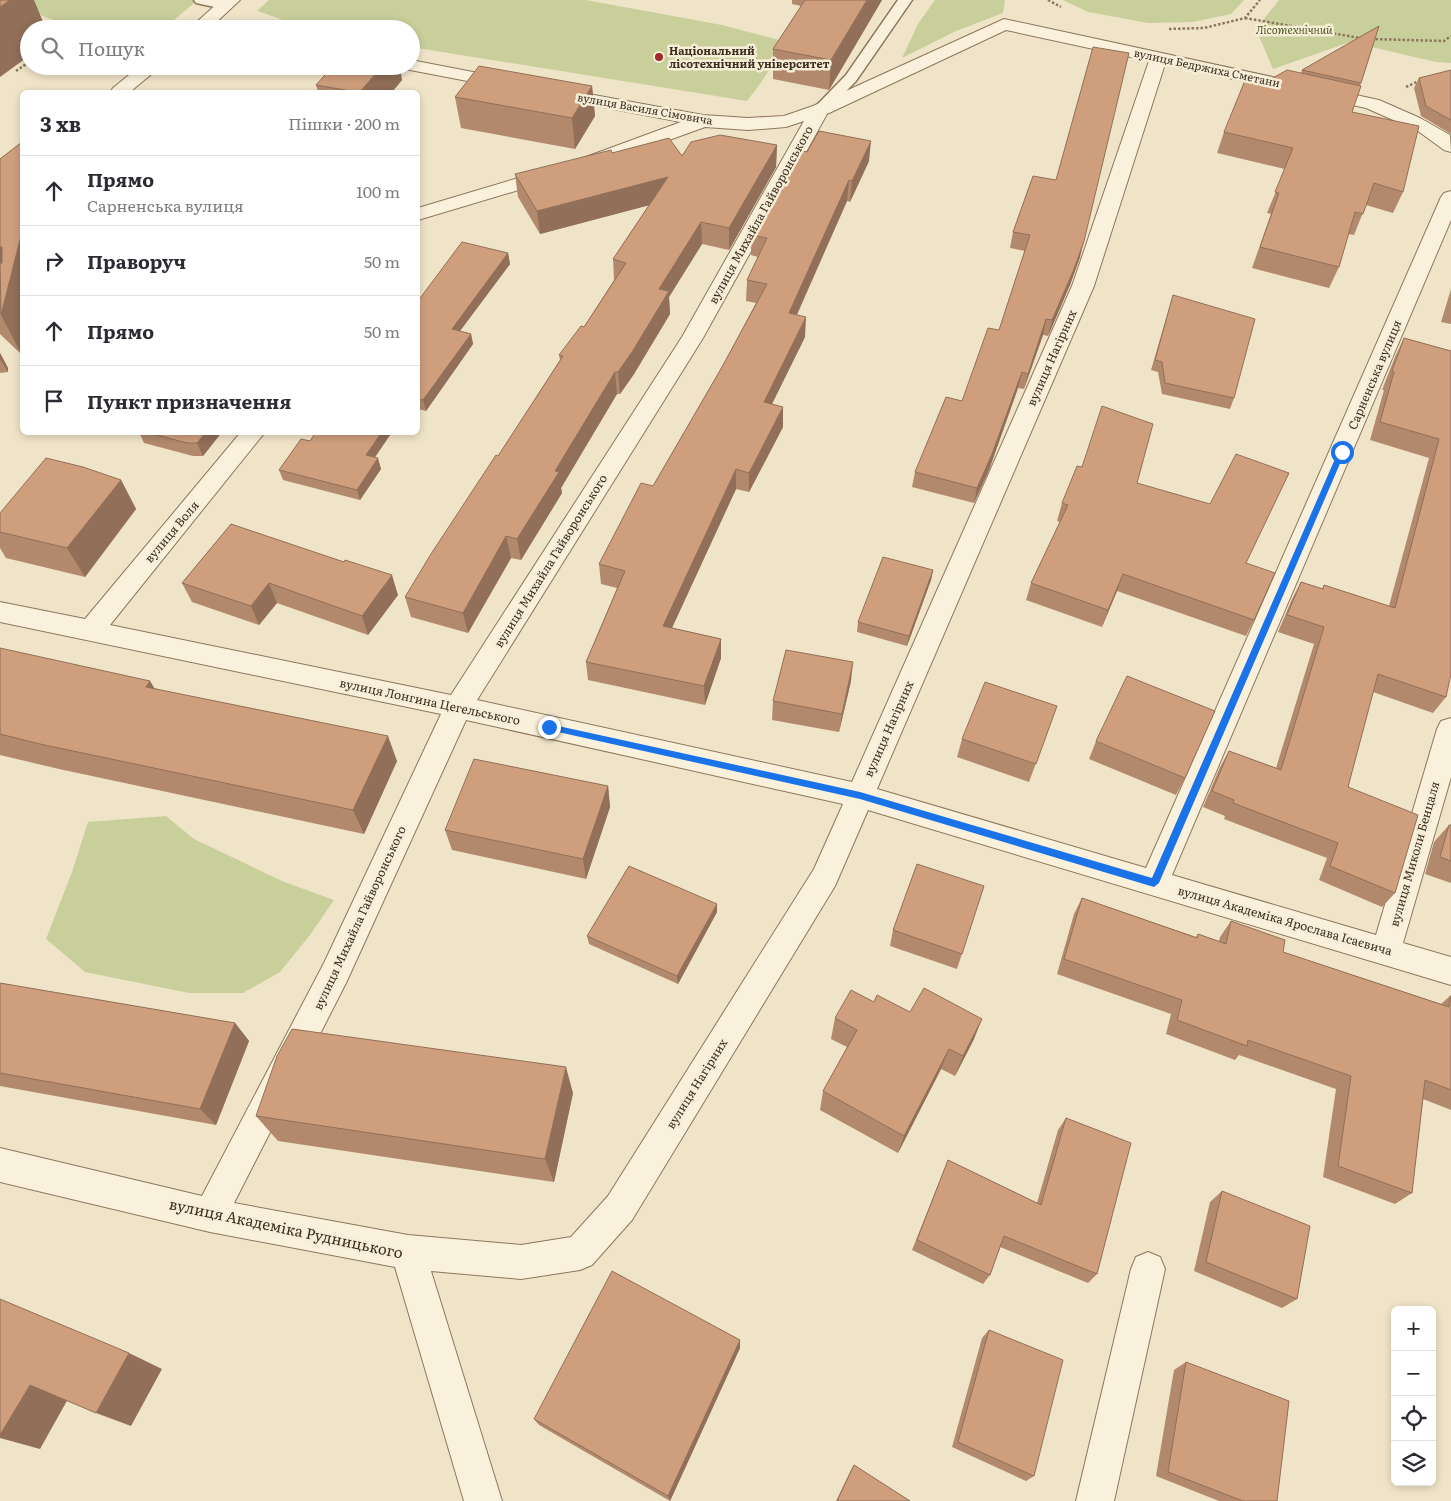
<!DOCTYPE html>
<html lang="uk">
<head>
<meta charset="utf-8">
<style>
  body { margin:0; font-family:Literata,serif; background:#f2f2f3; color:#2b2b33 }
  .controls { position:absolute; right:15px; bottom:15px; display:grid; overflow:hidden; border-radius:8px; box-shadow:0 2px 8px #0003 }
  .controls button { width:45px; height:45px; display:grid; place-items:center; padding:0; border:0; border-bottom:1px solid #e1e1e2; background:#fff; color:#2b2b33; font:25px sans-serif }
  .stop { position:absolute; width:15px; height:15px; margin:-11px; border:4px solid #1a73e8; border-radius:50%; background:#fff }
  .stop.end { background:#1a73e8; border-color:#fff; box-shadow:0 1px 5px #0008 }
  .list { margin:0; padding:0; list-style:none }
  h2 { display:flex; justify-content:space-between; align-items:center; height:65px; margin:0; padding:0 20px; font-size:21px }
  h2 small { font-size:16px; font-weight:400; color:#7c7c81 }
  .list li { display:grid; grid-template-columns:32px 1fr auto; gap:15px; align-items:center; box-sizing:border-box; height:70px; padding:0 20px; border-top:1px solid #e1e1e2 }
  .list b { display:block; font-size:19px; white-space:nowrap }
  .list p { margin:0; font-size:16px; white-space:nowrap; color:#7c7c81 }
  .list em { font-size:16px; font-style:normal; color:#7c7c81 }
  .icon { flex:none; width:28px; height:28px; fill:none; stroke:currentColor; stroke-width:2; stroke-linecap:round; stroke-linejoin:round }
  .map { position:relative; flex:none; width:1451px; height:1501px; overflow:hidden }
  .search { position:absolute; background:#fff; box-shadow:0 2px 8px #0003; left:20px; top:20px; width:400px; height:55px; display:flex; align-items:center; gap:12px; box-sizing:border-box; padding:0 18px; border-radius:28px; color:#7c7c81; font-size:19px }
  .panel { position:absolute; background:#fff; box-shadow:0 2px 8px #0003; left:20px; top:90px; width:400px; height:345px; border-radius:8px }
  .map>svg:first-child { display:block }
  .green { fill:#c9cf9b }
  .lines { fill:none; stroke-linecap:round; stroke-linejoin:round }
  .lane-casing { stroke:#8d765c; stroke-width:3 }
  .street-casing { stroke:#8d765c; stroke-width:2 }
  .path { stroke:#8d765c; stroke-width:2.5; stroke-dasharray:2.5 2; stroke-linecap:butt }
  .lane { fill:#faf1dc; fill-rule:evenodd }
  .street { fill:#faf1dc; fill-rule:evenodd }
  .wall { fill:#b2896c }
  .shaded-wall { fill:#916f58 }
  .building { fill:#cf9f7d; stroke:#916f58 }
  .route { fill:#1a73e8 }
  .poi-dot { fill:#9e2a2b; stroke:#f7eed8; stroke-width:2 }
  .labels { text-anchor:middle; stroke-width:5; stroke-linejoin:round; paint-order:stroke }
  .far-park-label { font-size:11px; font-style:italic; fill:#4d5a26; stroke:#f7eed8 }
  .far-poi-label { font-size:11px; font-weight:bold; fill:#3d2e20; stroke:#f7eed8; text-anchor:start }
  .far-street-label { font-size:11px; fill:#3d2e20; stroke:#f7eed8 }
  .street-label { font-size:12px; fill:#3d2e20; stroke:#f7eed8 }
  .near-street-label { font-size:15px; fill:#3d2e20; stroke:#f7eed8 }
</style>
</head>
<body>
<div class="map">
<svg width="1451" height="1501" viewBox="0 0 1451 1501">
  <rect width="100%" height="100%" fill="#f0e4c8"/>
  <g class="green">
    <polygon points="0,0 198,0 163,29 78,29"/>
    <polygon points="269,0 586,0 722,25 787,42 760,84 747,101 411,47 411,29 310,29 257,11"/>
    <polygon points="935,0 1005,0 1003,13 956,31 902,58 918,24"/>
    <polygon points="1063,0 1244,0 1231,14 1193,22 1148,23 1088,12"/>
    <polygon points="1279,0 1451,0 1451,63 1436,62 1350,42 1273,69 1256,29"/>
    <polygon points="166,816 194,839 282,881 334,900 310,935 280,972 243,993 189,993 85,972 46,939 72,872 88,822"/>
  </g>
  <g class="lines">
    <g class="lane-casing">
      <g id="lane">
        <polygon points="194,0 220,0 229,2 231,5 224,9 196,3"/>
        <polygon points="898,0 912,0 856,81 825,113 815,113 812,110 815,107 846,75"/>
      </g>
    </g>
    <g class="street-casing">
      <g id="street">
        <polygon points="221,0 240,0 209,29 189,29"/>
        <path d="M1004,19L1379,100L1420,118L1450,135L1451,152L1444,150L1418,131L1366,108L1165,64L1094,286L877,789L1146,868L1441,197L1444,193L1451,191V220L1172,875L1376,935L1437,729L1441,721L1451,718V777L1403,943L1451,957V985L868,810L835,886L632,1220L592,1265L580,1270L521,1279L431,1271L502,1501H464L395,1267L210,1232L0,1182V1148L202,1196L324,963L441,714L0,622V602L85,619L241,432H265L110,625L451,695L682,337L804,121L786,127L748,130L705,127L589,169L418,220V208L575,161L681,122L550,97L547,93L550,89L556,88L703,115L748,118L784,116L813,106ZM1006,30L1149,61L1072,286L852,782L477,700L703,338L827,114ZM466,720L843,804L814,869L608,1196L571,1237L521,1245L408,1235L234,1203L346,983Z"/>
        <polygon points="411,60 509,79 515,80 518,84 515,88 509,89 405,69 403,66 411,66"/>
        <polygon points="140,66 161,66 130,92 110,92 113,88"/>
        <polygon points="1148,1252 1160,1257 1165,1269 1114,1501 1076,1501 1131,1269 1136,1257"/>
      </g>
    </g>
    <g class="path">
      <polyline points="1048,0 1061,7"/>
      <polyline points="1245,18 1360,38"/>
      <polyline points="1169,29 1204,28 1245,18 1260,0"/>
      <polyline points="1371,39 1444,41 1451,36"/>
      <polyline points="16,71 29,62"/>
      <polyline points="1406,87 1421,80"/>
    </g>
    <use href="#lane" class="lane"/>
    <use href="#street" class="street"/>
  </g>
  <g class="wall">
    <polygon points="792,0 882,0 829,90 773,79 773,49 801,6 792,4"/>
    <polygon points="1379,26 1360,86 1352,112 1403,192 1393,213 1366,205 1354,235 1348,234 1339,267 1329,288 1252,268 1271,214 1267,213 1285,169 1217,153 1224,132 1266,82 1301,73 1302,70"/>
    <polygon points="1451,70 1451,134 1421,116 1414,88 1419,78"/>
    <polygon points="402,80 392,92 318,92 316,85"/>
    <polygon points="592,86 595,116 575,149 461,128 455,97"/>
    <polygon points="22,142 22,355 0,334 0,159"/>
    <polygon points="777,145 776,167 729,250 702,244 669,297 670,314 634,374 620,394 617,394 561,488 562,493 521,560 511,558 468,633 411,617 405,597 498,456 560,360 559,355 584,327 614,280 613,259 649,205 540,234 518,197 515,174 612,153 682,156"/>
    <polygon points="807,152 869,161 850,202 847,201 797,315 805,337 772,404 783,427 749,492 736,489 672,628 721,639 721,658 705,705 588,680 586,662 617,588 601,584 599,564 653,486 722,367 756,303 746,301 747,280 758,257 751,255 751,235"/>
    <polygon points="1033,176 1080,257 1070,285 1048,336 1043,335 1024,389 1018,388 989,470 974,503 912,487 915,472 962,401 999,330 1025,251 1010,248 1013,232"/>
    <polygon points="508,253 510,264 460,331 471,334 473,344 426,411 418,409 418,301"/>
    <polygon points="1451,289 1451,324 1441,322"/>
    <polygon points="1173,295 1234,398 1230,409 1162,394 1158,372 1151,370"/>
    <polygon points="1404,338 1451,351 1446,697 1433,713 1373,692 1348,787 1395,893 1382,907 1319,880 1327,858 1224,819 1225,816 1203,807 1220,767 1229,751 1276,768 1314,644 1278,632 1292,599 1301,582 1322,589 1324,585 1389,606 1429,458 1370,440 1384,390 1382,390 1395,357"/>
    <polygon points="0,353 8,368 8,372 0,373"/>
    <polygon points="139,432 222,432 203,456 193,456 144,443"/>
    <polygon points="316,432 392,432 375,457 381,469 360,500 283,480 279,470 310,441"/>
    <polygon points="121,480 136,509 85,577 6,558 0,548 0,513"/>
    <polygon points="1137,483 1246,563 1254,620 1246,636 1117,591 1102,627 1026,600 1031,583 1060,522 1057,521 1062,503"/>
    <polygon points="231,524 398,595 368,635 277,603 259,625 192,602 182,583"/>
    <polygon points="933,570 931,580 907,646 857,632 858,622"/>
    <polygon points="0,648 154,688 397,761 364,834 59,769 0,755"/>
    <polygon points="851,681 839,732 772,720 773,701"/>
    <polygon points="1057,706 1029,782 957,757 962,739"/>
    <polygon points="1096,741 1185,778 1176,795 1089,759"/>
    <polygon points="608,786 610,807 586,879 452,850 445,830"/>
    <polygon points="1449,825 1451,825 1451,883 1425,874 1434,842"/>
    <polygon points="984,886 957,969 890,946 893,930"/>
    <polygon points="1082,898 1196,937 1198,934 1219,941 1220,937 1231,921 1283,952 1441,1004 1450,996 1451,996 1451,1110 1423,1099 1412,1193 1395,1204 1323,1177 1336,1089 1239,1055 1235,1060 1166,1034 1171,1014 1057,974 1074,914"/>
    <polygon points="717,904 717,912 678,984 589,944 587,936"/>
    <polygon points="0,983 235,1023 249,1041 216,1125 0,1086"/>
    <polygon points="874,1002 910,1012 974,1039 955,1076 941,1069 898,1153 820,1110 823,1091 847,1047 831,1039 835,1018"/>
    <polygon points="573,1093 554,1182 278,1141 256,1116"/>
    <polygon points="1066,1118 1097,1274 1088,1283 1000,1247 990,1275 983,1284 912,1250 948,1160 1037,1203 1058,1130"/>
    <polygon points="1222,1191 1297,1299 1282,1308 1194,1271 1210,1202"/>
    <polygon points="989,1330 1034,1476 1026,1481 952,1447 982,1338"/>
    <polygon points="740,1340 740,1348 670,1501 539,1425 534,1419"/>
    <polygon points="1186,1362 1277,1501 1219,1501 1156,1476 1174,1370"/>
    <polygon points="854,1465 910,1501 836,1501 851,1470"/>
  </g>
  <g class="shaded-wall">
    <polygon points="10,0 34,0 46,29 29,29 29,56 0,77 0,7"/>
    <polygon points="867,0 882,0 829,90 831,60"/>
    <polygon points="382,66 400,66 402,80 392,92 360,92"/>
    <polygon points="592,86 595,116 575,149 572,118"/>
    <polygon points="871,141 869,161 850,202 852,181"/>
    <polygon points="777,145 776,167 729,250 729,228"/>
    <polygon points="668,177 669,200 540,234 537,211"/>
    <polygon points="849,180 847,201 788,334 789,313"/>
    <polygon points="701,222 702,244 669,297 670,314 634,374 620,394 618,372 659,289"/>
    <polygon points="22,232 22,355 1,315 0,291 0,247"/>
    <polygon points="1084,241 1080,257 1070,285 1048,336 1052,320"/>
    <polygon points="508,253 510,264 454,339 452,329"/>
    <polygon points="806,317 805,337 763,422 764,402"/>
    <polygon points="1046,319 1043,335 1024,389 1028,374"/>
    <polygon points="471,334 473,344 426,411 423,400"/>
    <polygon points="0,353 8,368 8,372 0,359"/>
    <polygon points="615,372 617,394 561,488 562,493 521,560 517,539 555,471"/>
    <polygon points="1022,372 1018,388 989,470 974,503 977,488"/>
    <polygon points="783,407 783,427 749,492 749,473"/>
    <polygon points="206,432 222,432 203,456 197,443"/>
    <polygon points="382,432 392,432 369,466 366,455"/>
    <polygon points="378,458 381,469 360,500 357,490"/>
    <polygon points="736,469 736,489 664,645 663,626"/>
    <polygon points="121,480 136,509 85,577 67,548"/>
    <polygon points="506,536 511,558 468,633 463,613"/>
    <polygon points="933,570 931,580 907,646 909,636"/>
    <polygon points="1123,574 1117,591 1102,627 1108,610"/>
    <polygon points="392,575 398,595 368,635 362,616"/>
    <polygon points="269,583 277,603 259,625 251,606"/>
    <polygon points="721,639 721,658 705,705 704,686"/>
    <polygon points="853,662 851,681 839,732 842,714"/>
    <polygon points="150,681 166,707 146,687"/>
    <polygon points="388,736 397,761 364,834 353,810"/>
    <polygon points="608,786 610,807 586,879 583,859"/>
    <polygon points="717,904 717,912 678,984 677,976"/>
    <polygon points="982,1019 974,1039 955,1076 963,1056"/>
    <polygon points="235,1023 249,1041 216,1125 200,1109"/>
    <polygon points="949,1049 941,1069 898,1153 904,1136"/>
    <polygon points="566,1067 573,1093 554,1182 545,1159"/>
    <polygon points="740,1340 740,1348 670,1501 668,1496"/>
    <polygon points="129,1353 162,1369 131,1426 96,1413"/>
    <polygon points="30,1385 68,1399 40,1449 0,1438 0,1435"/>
  </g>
  <g class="building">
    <polygon points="0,0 10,0 0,7"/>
    <polygon points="805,0 867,0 831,60 773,49"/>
    <polygon points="1379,26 1361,83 1302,70"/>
    <polygon points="1093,47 1129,53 1084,241 1074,269 1052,320 1046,319 1028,374 1022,372 992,454 977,488 915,472 946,397 962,401 988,328 999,330 1030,235 1013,232 1033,176 1056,180"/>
    <polygon points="333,66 382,66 360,92 356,92 316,85"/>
    <polygon points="479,66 592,86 572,118 455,97"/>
    <polygon points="1287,70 1361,86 1352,112 1419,126 1403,192 1374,183 1363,214 1355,212 1339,267 1260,247 1279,193 1275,192 1293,148 1224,132 1246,78 1266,82"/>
    <polygon points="1451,70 1451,120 1426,106 1419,78"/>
    <polygon points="819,131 871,141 852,181 849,180 789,313 806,317 764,402 783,407 749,473 736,469 663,626 721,639 704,686 586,662 625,571 599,564 641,483 653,486 722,367 767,284 747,280 767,238 751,235 799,150 807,152"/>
    <polygon points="720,135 777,145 729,228 701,222 659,289 669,291 632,352 618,372 615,372 555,471 559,472 517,539 506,536 463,613 405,597 431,554 496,455 498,456 563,356 559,355 581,326 584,327 626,263 613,259 668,177 537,211 515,174 611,150 612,153 669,138 682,156 691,142"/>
    <polygon points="22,142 22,232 1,315 0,264 2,263 2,247 0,247 0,159"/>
    <polygon points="462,242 508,253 452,329 471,334 423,400 418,399 418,301"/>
    <polygon points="1173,295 1255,319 1234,398 1165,383 1162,362 1155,360"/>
    <polygon points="1404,338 1451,351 1451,674 1446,697 1378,674 1348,787 1418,815 1395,893 1330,866 1338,843 1233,803 1234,800 1212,791 1229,751 1281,770 1324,627 1287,615 1301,582 1323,589 1324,585 1395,608 1439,439 1380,422 1394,372 1392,371"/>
    <polygon points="1102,406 1153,424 1137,483 1210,504 1236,454 1289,473 1246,563 1275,573 1254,620 1123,574 1108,610 1031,583 1068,505 1062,503 1077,466 1082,467"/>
    <polygon points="146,432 206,432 197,443 187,443"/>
    <polygon points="316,432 382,432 366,455 378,458 357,490 279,470 301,439 310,441"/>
    <polygon points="46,458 83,467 121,480 67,548 0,532 0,513"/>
    <polygon points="231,524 344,562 345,560 392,575 362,616 269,583 251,606 182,583"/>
    <polygon points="883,557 933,570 909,636 858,622"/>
    <polygon points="0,648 150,681 146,687 388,736 353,810 40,744 0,734"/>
    <polygon points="786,650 853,662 842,714 773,701"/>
    <polygon points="1127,676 1215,711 1185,778 1096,741"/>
    <polygon points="985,682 1057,706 1036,764 962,739"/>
    <polygon points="474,759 608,786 583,859 445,830"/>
    <polygon points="1449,825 1451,825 1451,861 1440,857"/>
    <polygon points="917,864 984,886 962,954 893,930"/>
    <polygon points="629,866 717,904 677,976 587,936"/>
    <polygon points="1082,898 1197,938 1198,934 1226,944 1231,921 1285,940 1283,952 1449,1007 1450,996 1451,996 1451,1090 1425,1080 1412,1193 1338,1166 1351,1076 1248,1040 1247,1046 1177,1020 1182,1000 1064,959"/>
    <polygon points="0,983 235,1023 200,1109 0,1073"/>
    <polygon points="924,988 982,1019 963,1056 949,1049 904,1136 823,1091 857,1030 835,1018 851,990 874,1002 877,995 910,1012"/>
    <polygon points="292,1029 566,1067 545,1159 256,1116 277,1056"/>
    <polygon points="1066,1118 1131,1143 1097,1274 1004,1236 990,1275 917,1240 948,1160 1041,1205"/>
    <polygon points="1222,1191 1310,1226 1297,1299 1206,1262"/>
    <polygon points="612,1271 740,1340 668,1496 534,1419"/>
    <polygon points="0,1299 129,1353 96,1413 30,1385 0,1435"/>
    <polygon points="989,1330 1063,1360 1034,1476 958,1442"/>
    <polygon points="1186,1362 1289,1401 1277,1501 1243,1501 1168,1472"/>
    <polygon points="854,1465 910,1501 837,1501"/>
  </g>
  <polygon class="route" points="1342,450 1345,452 1159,883 1154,887 860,799 549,730 545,727 549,724 860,792 1152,878 1338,452"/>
  <circle class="poi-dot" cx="659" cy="57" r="5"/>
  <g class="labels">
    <g class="far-park-label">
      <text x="1294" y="34">Лісотехнічний</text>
    </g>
    <g class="far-poi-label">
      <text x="669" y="55">Національний<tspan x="669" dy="13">лісотехнічний університет</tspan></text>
    </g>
    <g class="far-street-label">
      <text transform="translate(1207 68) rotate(12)" y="4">вулиця Бедржиха Сметани</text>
      <text transform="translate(645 109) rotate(10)" y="4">вулиця Василя Сімовича</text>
    </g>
    <g class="street-label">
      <text transform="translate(761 215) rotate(-61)" y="4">вулиця Михайла Гайворонського</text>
      <text transform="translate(1052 358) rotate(-66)" y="4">вулиця Нагірних</text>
      <text transform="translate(1375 375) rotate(-67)" y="4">Сарненська вулиця</text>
      <text transform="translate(172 532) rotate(-50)" y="4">вулиця Воля</text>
      <text transform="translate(551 561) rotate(-58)" y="4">вулиця Михайла Гайворонського</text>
      <text transform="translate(430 702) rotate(12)" y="4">вулиця Лонгина Цегельського</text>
      <text transform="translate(889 729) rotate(-66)" y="4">вулиця Нагірних</text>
      <text transform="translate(1415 854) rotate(-74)" y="4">вулиця Миколи Бенцаля</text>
      <text transform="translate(360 918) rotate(-65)" y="4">вулиця Михайла Гайворонського</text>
      <text transform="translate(1285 921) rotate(16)" y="4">вулиця Академіка Ярослава Ісаєвича</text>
      <text transform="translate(697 1084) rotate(-58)" y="4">вулиця Нагірних</text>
    </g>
    <g class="near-street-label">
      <text transform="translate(286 1229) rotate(12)" y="5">вулиця Академіка Рудницького</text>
    </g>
  </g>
</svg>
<div class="controls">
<button>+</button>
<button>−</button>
<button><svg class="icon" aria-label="locate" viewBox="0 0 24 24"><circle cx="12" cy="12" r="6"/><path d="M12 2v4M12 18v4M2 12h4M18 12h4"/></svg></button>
<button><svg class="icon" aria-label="layers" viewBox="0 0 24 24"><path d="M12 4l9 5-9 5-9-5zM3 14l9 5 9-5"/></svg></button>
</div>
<div class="stop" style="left:1342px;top:452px"></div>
<div class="stop end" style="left:549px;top:727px"></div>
<div class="search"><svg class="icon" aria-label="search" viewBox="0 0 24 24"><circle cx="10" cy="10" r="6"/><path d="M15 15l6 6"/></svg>Пошук</div>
<section class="panel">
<h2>3 хв<small>Пішки · 200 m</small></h2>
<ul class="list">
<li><svg class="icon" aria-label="ahead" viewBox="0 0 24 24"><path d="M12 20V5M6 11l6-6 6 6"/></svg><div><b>Прямо</b><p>Сарненська вулиця</p></div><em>100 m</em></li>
<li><svg class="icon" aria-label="right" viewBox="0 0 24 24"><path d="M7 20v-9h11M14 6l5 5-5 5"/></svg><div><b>Праворуч</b></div><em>50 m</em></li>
<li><svg class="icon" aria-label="ahead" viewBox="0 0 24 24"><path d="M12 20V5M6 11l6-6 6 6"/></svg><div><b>Прямо</b></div><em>50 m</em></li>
<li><svg class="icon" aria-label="arrive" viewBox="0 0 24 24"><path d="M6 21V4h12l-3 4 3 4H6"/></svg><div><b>Пункт призначення</b></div></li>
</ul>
</section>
</div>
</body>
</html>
